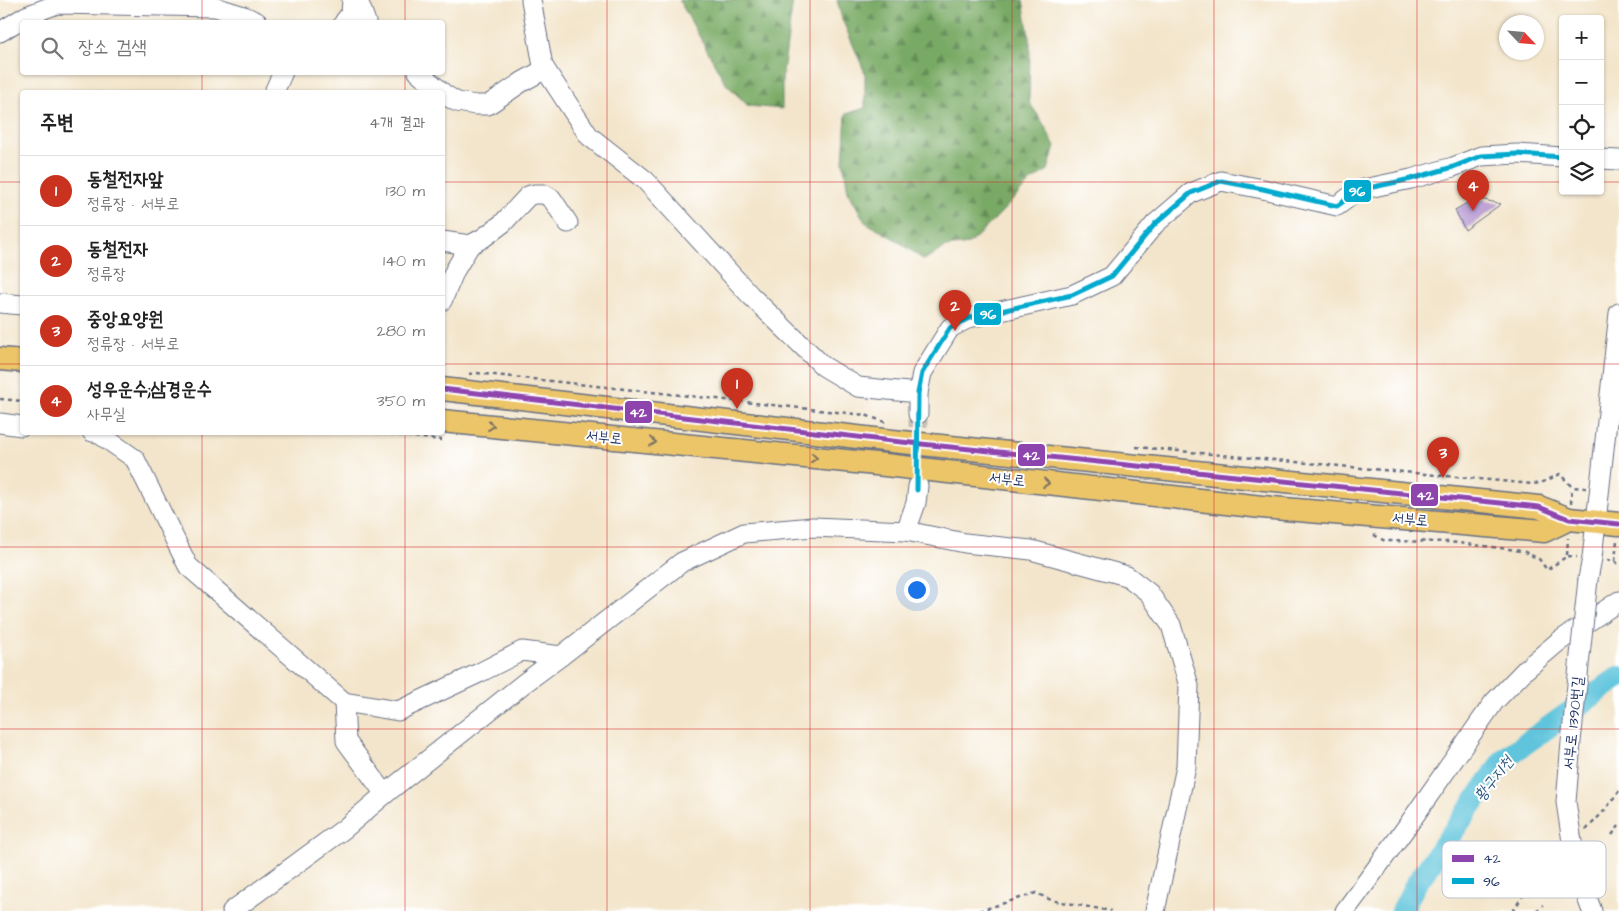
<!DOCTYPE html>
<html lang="ko">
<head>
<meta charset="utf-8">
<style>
  body { margin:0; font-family:"Architects Daughter","Poor Story",sans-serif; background:#f2f2f2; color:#222 }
  .controls { position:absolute; right:15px; top:15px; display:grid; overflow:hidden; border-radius:5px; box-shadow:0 1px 4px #0004 }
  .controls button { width:45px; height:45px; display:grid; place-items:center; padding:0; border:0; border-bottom:1px solid #e0e0e0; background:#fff; color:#222; font:25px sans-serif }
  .compass { position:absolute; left:1499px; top:15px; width:45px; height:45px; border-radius:50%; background:#fff; box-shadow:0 1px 4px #0004; rotate:116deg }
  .you { position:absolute; left:916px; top:589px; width:18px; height:18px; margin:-12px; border:4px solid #fff; border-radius:50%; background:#1a73e8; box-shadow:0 0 0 8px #1a73e833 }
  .badge { display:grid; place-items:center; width:32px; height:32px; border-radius:50%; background:#c8321e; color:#fff; font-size:16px; font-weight:700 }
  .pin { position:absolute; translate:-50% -41px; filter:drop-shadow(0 1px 2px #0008) }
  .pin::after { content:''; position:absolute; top:26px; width:18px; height:15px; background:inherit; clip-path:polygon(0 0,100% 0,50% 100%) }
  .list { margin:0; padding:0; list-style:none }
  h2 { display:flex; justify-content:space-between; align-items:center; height:65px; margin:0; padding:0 20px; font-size:21px }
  h2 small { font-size:16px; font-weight:400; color:#767676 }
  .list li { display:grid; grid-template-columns:32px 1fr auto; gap:15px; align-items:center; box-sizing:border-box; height:70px; padding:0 20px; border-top:1px solid #e0e0e0 }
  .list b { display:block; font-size:19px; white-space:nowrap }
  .list p { margin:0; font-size:16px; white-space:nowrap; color:#767676 }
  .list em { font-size:16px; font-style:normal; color:#767676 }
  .icon { flex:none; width:28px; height:28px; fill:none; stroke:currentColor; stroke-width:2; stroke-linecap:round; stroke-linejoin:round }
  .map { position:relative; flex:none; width:1619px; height:911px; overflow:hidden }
  .search { position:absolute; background:#fff; box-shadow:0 1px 4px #0004; left:20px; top:20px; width:425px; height:55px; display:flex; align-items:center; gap:12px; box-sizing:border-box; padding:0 18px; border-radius:5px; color:#767676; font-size:19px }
  .panel { position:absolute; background:#fff; box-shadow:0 1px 4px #0004; left:20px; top:90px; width:425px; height:345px; border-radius:5px }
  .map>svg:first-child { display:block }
  .forest { fill:url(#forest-firs); stroke:#4a6c62 }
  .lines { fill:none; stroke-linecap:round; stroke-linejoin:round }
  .river { stroke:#5ec4dc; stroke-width:22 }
  .building { fill:#b697d0 }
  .minor-tunnel { stroke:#c8c1b5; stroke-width:19; stroke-dasharray:19 9; stroke-linecap:butt }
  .minor-casing { stroke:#676f84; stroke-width:21 }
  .major-casing { stroke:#676f84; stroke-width:25 }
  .path { stroke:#676f84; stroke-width:2.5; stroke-dasharray:4 4; stroke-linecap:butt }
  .minor { stroke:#fff; stroke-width:19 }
  .major { stroke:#edc569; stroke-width:22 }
  .minor-bridge-casing { stroke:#676f84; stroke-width:21; stroke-linecap:butt }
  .minor-bridge { stroke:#fff; stroke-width:19 }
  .bus-1-casing { stroke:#fff; stroke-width:9 }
  .bus-2-casing { stroke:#fff; stroke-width:9 }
  .bus-1 { stroke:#8e44ad; stroke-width:5 }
  .bus-2 { stroke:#00a9ce; stroke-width:5 }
  .oneway { stroke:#797263 }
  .grid { fill:none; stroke:#d62828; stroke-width:1; stroke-opacity:0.55 }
  .labels { text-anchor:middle; stroke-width:4; stroke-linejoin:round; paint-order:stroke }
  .street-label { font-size:15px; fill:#1b2f5e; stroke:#fff }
  .water-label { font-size:16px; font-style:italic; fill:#2f5c84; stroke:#fff }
  .key { fill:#fff; stroke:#bbc1cf; stroke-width:1 }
  .key-label { font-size:14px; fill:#1b2f5e }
  .line-badge { stroke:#fff; stroke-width:2 }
  .badge-label { font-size:14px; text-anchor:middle; font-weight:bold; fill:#fff }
</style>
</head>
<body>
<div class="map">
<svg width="1619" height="911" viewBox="0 0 1619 911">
  <defs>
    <pattern id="forest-firs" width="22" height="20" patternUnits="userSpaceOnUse" patternTransform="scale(1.25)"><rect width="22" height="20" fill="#79aa65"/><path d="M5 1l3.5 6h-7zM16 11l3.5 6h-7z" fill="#628b56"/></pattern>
  </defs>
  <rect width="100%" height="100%" fill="#fff"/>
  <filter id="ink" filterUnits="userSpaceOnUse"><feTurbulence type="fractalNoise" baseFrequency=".02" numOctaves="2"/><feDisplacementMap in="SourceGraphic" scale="10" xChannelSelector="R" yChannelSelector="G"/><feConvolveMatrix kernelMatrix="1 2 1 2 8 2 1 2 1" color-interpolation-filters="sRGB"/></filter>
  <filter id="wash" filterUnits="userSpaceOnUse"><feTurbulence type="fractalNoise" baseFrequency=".0096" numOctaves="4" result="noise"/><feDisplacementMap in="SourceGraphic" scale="20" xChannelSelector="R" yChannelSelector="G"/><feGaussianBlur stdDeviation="1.12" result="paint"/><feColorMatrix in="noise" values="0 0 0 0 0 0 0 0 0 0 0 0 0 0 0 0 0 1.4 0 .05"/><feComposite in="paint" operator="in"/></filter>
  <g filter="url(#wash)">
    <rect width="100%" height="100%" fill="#f3e5cb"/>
    <g class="forest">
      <polygon points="679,0 793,0 782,80 782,109 748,106 726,84"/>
      <polygon points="837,0 1023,0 1030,43 1029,102 1043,123 1055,146 1048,170 1030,182 995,219 969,244 946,247 924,260 898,241 865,222 848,191 843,162 846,114 865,108 865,73 842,19"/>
    </g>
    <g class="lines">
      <polyline class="river" points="1402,911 1414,887 1505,758 1619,677"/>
    </g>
    <g id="blocks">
      <polygon class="building" points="1476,198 1501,204 1465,230 1455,210"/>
    </g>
  </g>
  <g filter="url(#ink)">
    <use href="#blocks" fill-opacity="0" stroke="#676f84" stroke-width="1"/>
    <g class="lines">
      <polyline class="minor-tunnel" points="918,483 918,414"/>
      <g class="minor-casing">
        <g id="minor">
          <polyline points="358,0 366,22"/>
          <polyline points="531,0 543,66 589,136 645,180 750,295 823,366 858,387 918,393"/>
          <polyline points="344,22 351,13 352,0"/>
          <polyline points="0,32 26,16 57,4 215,7 244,16 257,22"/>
          <polyline points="418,72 442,92"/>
          <polyline points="274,92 283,72"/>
          <polyline points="442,93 457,102 476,105 488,105 522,82 545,69"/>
          <polyline points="1600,159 1619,160"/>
          <polyline points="442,241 470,245 483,238 503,223 528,196 534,194 544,194 552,199 568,223"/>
          <polyline points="442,301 455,270 470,245"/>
          <polyline points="0,303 22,305"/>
          <polyline points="918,414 918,393 922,373 950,328 969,318 1072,295 1112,276 1155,224 1191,193 1221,181 1263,189 1337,206 1359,190 1411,179 1453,167 1481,156 1517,154 1563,157"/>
          <polyline points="0,423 22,426"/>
          <polyline points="92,432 98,433 135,459 188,566 344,702 398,711 479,673 522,651 561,656"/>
          <polyline points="906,531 916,503 918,486"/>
          <polyline points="1588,579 1592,558 1619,313"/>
          <polyline points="344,702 346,741 385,794"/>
          <polyline points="1576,868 1592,911"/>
          <polyline points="232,911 344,829 385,794 523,684 561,656 682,562 744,533 813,527 906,531 965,543 1031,550 1127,576 1149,593 1171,625 1189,686 1186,767 1155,911"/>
          <polyline points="1345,911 1408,825 1494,702 1525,670 1558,642 1619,601"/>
        </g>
      </g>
      <g class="major-casing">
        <g id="major">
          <polyline points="0,359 22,361"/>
          <polyline points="442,389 892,441 1539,507 1569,519 1619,524"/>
          <polyline points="442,421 876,464 1262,507 1544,531 1569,519"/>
        </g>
      </g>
      <g class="path">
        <polyline points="469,374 476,373 865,415 885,422"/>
        <polyline points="0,399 22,401"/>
        <polyline points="367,432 442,440"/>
        <polyline points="1136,447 1532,484 1541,483 1560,474 1572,487 1586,488"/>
        <polyline points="1571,503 1572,487"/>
        <polyline points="1374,535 1385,541 1449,542 1509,549 1525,552 1539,559 1547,570 1567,556 1577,557"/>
        <polyline points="1567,555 1568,538"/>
        <polyline points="1607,560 1615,561 1619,565"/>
        <polyline points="1615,561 1617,540"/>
        <polyline points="1586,830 1605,810 1619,791"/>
        <polyline points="1612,835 1619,826"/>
        <polyline points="979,911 1036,893 1051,900 1111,911"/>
        <polyline points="1513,911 1524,894 1559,857"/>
        <polyline points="1536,911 1543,905"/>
      </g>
      <use href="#minor" class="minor"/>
      <use href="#major" class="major"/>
      <g class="minor-bridge-casing">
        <polyline id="minor-bridge" points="1576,868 1566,802 1571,742 1588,579"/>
      </g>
      <use href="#minor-bridge" class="minor-bridge"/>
      <g class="bus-1-casing">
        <polyline id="bus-1" points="442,389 892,441 1539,507 1569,519 1619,524"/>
      </g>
      <g class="bus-2-casing">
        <polyline id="bus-2" points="917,490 918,393 922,373 950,328 969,318 1072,295 1112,276 1155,224 1191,193 1221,181 1263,189 1337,206 1359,190 1411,179 1453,167 1481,156 1517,154 1563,157"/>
      </g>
      <use href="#bus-1" class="bus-1"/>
      <use href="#bus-2" class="bus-2"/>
    </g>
    <defs><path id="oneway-chevron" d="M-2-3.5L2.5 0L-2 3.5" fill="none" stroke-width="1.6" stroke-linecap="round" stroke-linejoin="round" transform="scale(1.25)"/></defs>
    <g class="oneway">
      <use href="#oneway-chevron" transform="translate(491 426) rotate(6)"/>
      <use href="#oneway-chevron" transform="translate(653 442) rotate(6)"/>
      <use href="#oneway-chevron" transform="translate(814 458) rotate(6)"/>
      <use href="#oneway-chevron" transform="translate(1046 483) rotate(6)"/>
    </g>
  </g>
  <path class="grid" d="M202,0V22M405,0V22M607,0V911M810,0V911M1012,0V911M1214,0V911M1417,0V911M202,72V92M405,72V92M0,182H22M442,182H1563M1600,182H1619M0,364H22M442,364H1619M202,432V911M405,432V911M0,547H1619M0,729H1619"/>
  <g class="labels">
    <g class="street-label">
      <text transform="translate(604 437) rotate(6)" y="5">서부로</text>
      <text transform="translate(1007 479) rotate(6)" y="5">서부로</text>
      <text transform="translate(1410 519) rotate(5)" y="5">서부로</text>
      <text transform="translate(1573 723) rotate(-84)" y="5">서부로 1390번길</text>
    </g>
    <g class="water-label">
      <text transform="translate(1493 778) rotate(-52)" y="6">황구지천</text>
    </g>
  </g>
  <rect x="1442" y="841" width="164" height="57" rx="8" class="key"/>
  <rect x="1452" y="855" width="22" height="7" fill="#8e44ad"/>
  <rect x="1452" y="878" width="22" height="6" fill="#00a9ce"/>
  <g class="key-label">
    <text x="1483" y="863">42</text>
    <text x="1483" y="886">96</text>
  </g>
  <g class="line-badge">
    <rect x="1343" y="179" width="29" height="24" rx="5" fill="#00a9ce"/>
    <rect x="973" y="302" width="29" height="24" rx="5" fill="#00a9ce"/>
    <rect x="624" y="400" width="29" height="24" rx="5" fill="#8e44ad"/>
    <rect x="1017" y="443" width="29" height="24" rx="5" fill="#8e44ad"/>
    <rect x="1410" y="483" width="29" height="24" rx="5" fill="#8e44ad"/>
  </g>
  <g class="badge-label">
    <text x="1357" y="196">96</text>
    <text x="988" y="319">96</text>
    <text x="638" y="417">42</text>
    <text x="1031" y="460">42</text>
    <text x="1425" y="500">42</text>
  </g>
</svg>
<div class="controls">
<button>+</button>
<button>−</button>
<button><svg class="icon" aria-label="locate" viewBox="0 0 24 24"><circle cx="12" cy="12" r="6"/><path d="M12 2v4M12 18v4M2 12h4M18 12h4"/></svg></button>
<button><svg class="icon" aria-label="layers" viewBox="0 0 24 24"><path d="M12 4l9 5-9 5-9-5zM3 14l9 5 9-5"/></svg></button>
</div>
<svg class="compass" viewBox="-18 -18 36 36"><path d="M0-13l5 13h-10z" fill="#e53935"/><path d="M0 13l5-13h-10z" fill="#767676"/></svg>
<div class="you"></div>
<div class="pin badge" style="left:737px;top:409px">1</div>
<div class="pin badge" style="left:955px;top:331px">2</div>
<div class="pin badge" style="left:1443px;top:478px">3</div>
<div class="pin badge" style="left:1473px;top:211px">4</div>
<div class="search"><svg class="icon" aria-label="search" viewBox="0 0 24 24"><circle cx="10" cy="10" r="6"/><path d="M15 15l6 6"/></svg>장소 검색</div>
<section class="panel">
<h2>주변<small>4개 결과</small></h2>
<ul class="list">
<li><span class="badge">1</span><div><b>동철전자앞</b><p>정류장 · 서부로</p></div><em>130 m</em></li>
<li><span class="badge">2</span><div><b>동철전자</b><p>정류장</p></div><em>140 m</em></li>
<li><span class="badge">3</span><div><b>중앙요양원</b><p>정류장 · 서부로</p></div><em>280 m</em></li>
<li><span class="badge">4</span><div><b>성우운수;삼경운수</b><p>사무실</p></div><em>350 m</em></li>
</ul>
</section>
</div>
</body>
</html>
